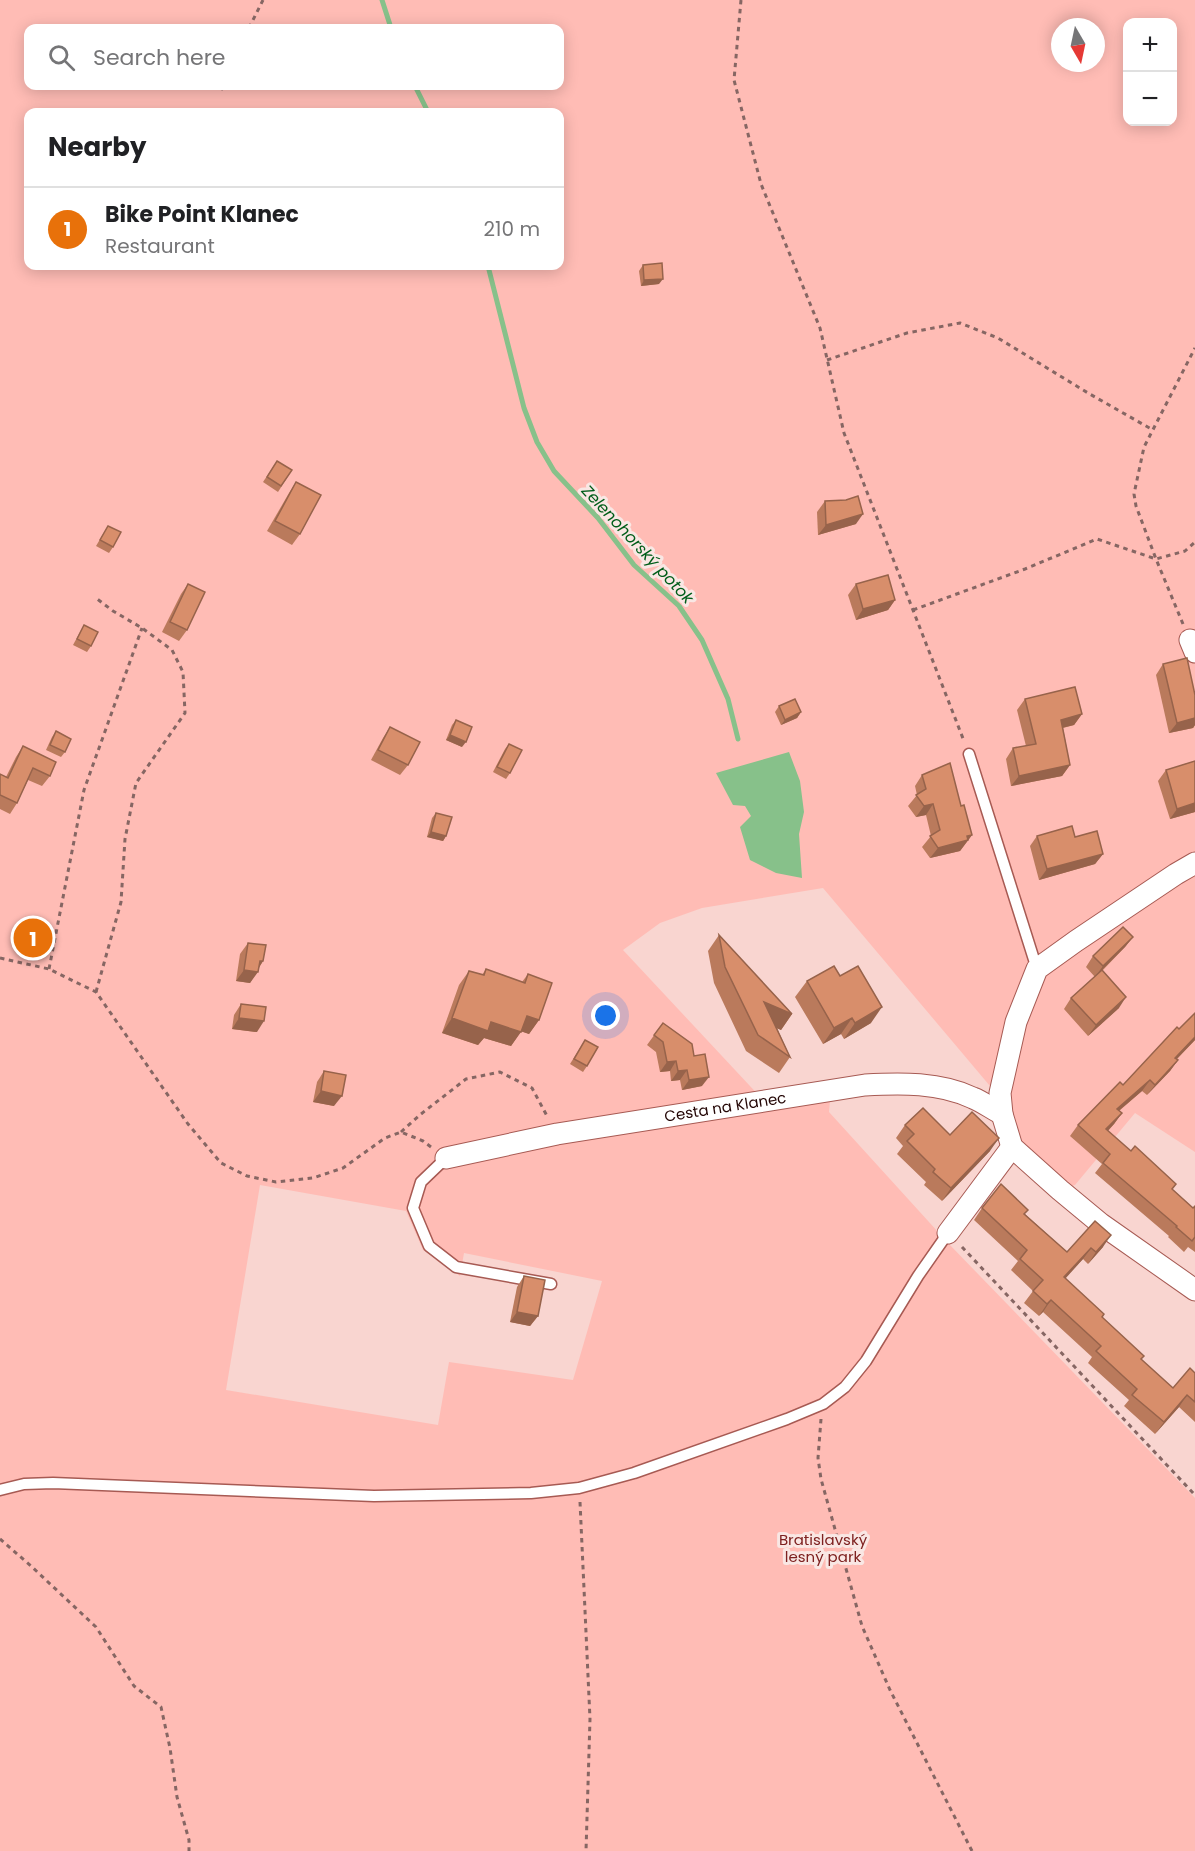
<!DOCTYPE html>
<html lang="en">
<head>
<meta charset="utf-8">
<style>
  body { margin:0; font-family:Poppins,sans-serif; background:#f2f2f2; color:#202124 }
  .controls { position:absolute; right:18px; top:18px; display:grid; overflow:hidden; border-radius:12px; box-shadow:0 3px 15px #0003 }
  .controls button { width:54px; height:54px; display:grid; place-items:center; padding:0; border:0; border-bottom:2px solid #e0e0e0; background:#fff; color:#202124; font:30px sans-serif }
  .compass { position:absolute; left:1051px; top:18px; width:54px; height:54px; border-radius:50%; background:#fff; box-shadow:0 3px 15px #0003; rotate:171deg }
  .you { position:absolute; left:606px; top:1016px; width:21px; height:21px; margin:-15px; border:4px solid #fff; border-radius:50%; background:#1a73e8; box-shadow:0 0 0 9px #1a73e833 }
  .badge { display:grid; place-items:center; width:39px; height:39px; border-radius:50%; background:#ea580c; color:#fff; font-size:20px; font-weight:700 }
  .pin { position:absolute; translate:-50% -50%; border:3px solid #fff; box-shadow:0 2px 6px #0006 }
  .list { margin:0; padding:0; list-style:none }
  h2 { display:flex; justify-content:space-between; align-items:center; height:78px; margin:0; padding:0 24px; font-size:26px }
  h2 small { font-size:20px; font-weight:400; color:#757577 }
  .list li { display:grid; grid-template-columns:39px 1fr auto; gap:18px; align-items:center; box-sizing:border-box; height:84px; padding:0 24px; border-top:2px solid #e0e0e0 }
  .list b { display:block; font-size:22px; white-space:nowrap }
  .list p { margin:0; font-size:20px; white-space:nowrap; color:#757577 }
  .list em { font-size:20px; font-style:normal; color:#757577 }
  .icon { flex:none; width:33px; height:33px; fill:none; stroke:currentColor; stroke-width:2; stroke-linecap:round; stroke-linejoin:round }
  .map { position:relative; flex:none; width:1195px; height:1851px; overflow:hidden }
  .search { position:absolute; background:#fff; box-shadow:0 3px 15px #0003; left:24px; top:24px; width:540px; height:66px; display:flex; align-items:center; gap:15px; box-sizing:border-box; padding:0 21px; border-radius:12px; color:#757577; font-size:22px }
  .panel { position:absolute; background:#fff; box-shadow:0 3px 15px #0003; left:24px; top:108px; width:540px; height:162px; border-radius:12px }
  .map>svg:first-child { display:block }
  .green { fill:#ffbcb5; fill-rule:evenodd }
  .water { fill:#87c18a }
  .lines { fill:none; stroke-linecap:round; stroke-linejoin:round }
  .stream { stroke:#87c18a; stroke-width:5 }
  .lane-casing { stroke:#a75a53; stroke-width:13 }
  .street-casing { stroke:#a75a53; stroke-width:23 }
  .path { stroke:#866663; stroke-width:3; stroke-dasharray:4.5 4.5; stroke-linecap:butt }
  .lane { stroke:#fff; stroke-width:10 }
  .street { stroke:#fff; stroke-width:21 }
  .wall { fill:#ba7a5c }
  .shaded-wall { fill:#97634b }
  .building { fill:#d88e6b; stroke:#97634b; stroke-width:1.5 }
  .labels { text-anchor:middle; stroke-width:6; stroke-linejoin:round; paint-order:stroke }
  .street-label { font-size:15px; fill:#240706; stroke:#f9e7e4 }
  .park-label { font-size:15px; fill:#7e2120; stroke:#f9e7e4 }
  .water-label { font-size:16px; font-style:italic; fill:#005d19; stroke:#f9e7e4 }
</style>
</head>
<body>
<div class="map">
<svg width="1195" height="1851" viewBox="0 0 1195 1851">
  <rect width="100%" height="100%" fill="#f9d5d0"/>
  <path class="green" d="M0,0H1195V1152L1135,1113L1075,1185L1060,1190L1012,1147L1000,1093L990,1086L823,888L702,908L660,923L623,950L764,1101L831,1089L829,1112L949,1244L1195,1498V1851H0ZM1128,22H1172V122H1128ZM1060,27H1096V63H1060ZM28,28H560V86H28ZM28,112H560V266H28ZM260,1185L406,1211L423,1250L460,1276L464,1253L602,1281L573,1380L449,1362L438,1425L226,1390Z"/>
  <polygon class="water" points="789,752 800,781 804,812 799,834 802,878 776,873 750,860 740,827 751,816 745,806 733,805 716,773"/>
  <g class="lines">
    <g class="stream">
      <polyline points="382,0 391,28"/>
      <polyline points="415,86 428,112"/>
      <polyline points="488,266 524,408 537,442 554,471 598,518 634,565 679,606 702,640 728,699 738,739"/>
    </g>
    <g class="lane-casing">
      <g id="lane">
        <polyline points="969,754 1037,969"/>
        <polyline points="446,1158 421,1182 413,1208 429,1246 456,1267 551,1284"/>
        <polyline points="0,1490 24,1484 53,1483 374,1496 531,1493 579,1488 634,1473 787,1419 823,1404 845,1387 866,1361 918,1276 948,1233"/>
      </g>
    </g>
    <g class="street-casing">
      <g id="street">
        <polyline points="1190,640 1195,652"/>
        <polyline points="1195,863 1176,874 1076,941 1037,969 1016,1022 1000,1093 1002,1114 1012,1147 1060,1190 1101,1224 1195,1290"/>
        <path id="s1" d="M446,1158L557,1134L865,1085C900,1083 940,1082 973,1098C983,1102 992,1109 1002,1114"/>
        <polyline points="948,1233 1012,1147"/>
      </g>
    </g>
    <g class="path">
      <polyline points="741,0 734,80 761,184 820,328 844,433 964,741"/>
      <polyline points="249,28 263,0"/>
      <polyline points="221,90 223,86"/>
      <polyline points="827,360 907,333 960,323 998,338 1088,393 1153,430"/>
      <polyline points="913,610 1025,569 1097,539 1156,559 1185,551 1195,542"/>
      <polyline points="1183,624 1156,559 1136,506 1134,494 1144,447 1195,348"/>
      <polyline points="0,958 49,969 96,992 188,1124 221,1163 247,1176 276,1182 313,1178 343,1168 385,1138 401,1132 423,1141 431,1147"/>
      <polyline points="49,969 84,790 142,628"/>
      <polyline points="96,992 121,902 125,839 136,783 185,713 183,672 172,650 142,628 113,611 96,598"/>
      <polyline points="401,1132 421,1114 466,1079 500,1072 532,1088 547,1116"/>
      <polyline points="962,1247 1195,1495"/>
      <polyline points="821,1419 818,1458 821,1479 862,1626 890,1690 972,1851"/>
      <polyline points="580,1502 590,1719 586,1851"/>
      <polyline points="0,1539 31,1566 96,1627 134,1686 161,1707 170,1748 177,1797 189,1840 189,1851"/>
    </g>
    <use href="#lane" class="lane"/>
    <use href="#street" class="street"/>
  </g>
  <g class="wall">
    <polygon points="643,265 659,284 641,286 639,271"/>
    <polygon points="277,461 292,470 278,492 263,482"/>
    <polygon points="296,482 300,534 292,545 267,531 289,493"/>
    <polygon points="825,501 856,524 818,535 817,512"/>
    <polygon points="108,526 113,547 109,553 96,546"/>
    <polygon points="188,584 187,630 179,641 162,632 181,594"/>
    <polygon points="856,584 895,600 888,610 856,620 848,595"/>
    <polygon points="84,625 91,646 87,652 73,645"/>
    <polygon points="1163,664 1195,695 1195,725 1193,728 1169,733 1156,675"/>
    <polygon points="1025,699 1082,714 1074,725 1063,728 1070,765 1062,776 1011,786 1006,759 1013,748 1026,746 1017,710"/>
    <polygon points="779,706 801,712 797,718 781,725 775,712"/>
    <polygon points="456,720 462,747 446,740 452,725"/>
    <polygon points="390,727 408,765 400,775 371,760 383,738"/>
    <polygon points="56,731 65,752 61,757 46,750 52,737"/>
    <polygon points="509,744 510,773 506,779 493,772 505,749"/>
    <polygon points="23,746 50,776 42,786 28,780 17,803 10,814 0,809 0,774 6,777 16,757"/>
    <polygon points="1195,761 1195,812 1170,819 1158,781 1166,770"/>
    <polygon points="922,775 961,806 972,835 960,851 930,858 922,847 931,836 926,815 916,817 908,806 917,795 915,786"/>
    <polygon points="436,813 446,836 443,841 427,837 432,818"/>
    <polygon points="1037,836 1075,837 1103,854 1095,864 1039,880 1030,846"/>
    <polygon points="719,935 792,1014 781,1030 777,1028 790,1057 779,1073 746,1051 714,983 708,951"/>
    <polygon points="1133,937 1125,947 1102,971 1119,1008 1088,1036 1064,1009 1071,998 1095,977 1086,967 1093,956"/>
    <polygon points="248,943 263,961 250,983 236,981 240,954"/>
    <polygon points="486,969 522,982 528,974 539,1020 529,1034 521,1031 511,1046 484,1038 478,1045 442,1033 459,985 469,971 482,975"/>
    <polygon points="840,976 871,1023 844,1039 841,1034 823,1044 795,997 807,981"/>
    <polygon points="241,1004 257,1032 232,1029 234,1015"/>
    <polygon points="1195,1013 1195,1040 1177,1059 1178,1060 1170,1071 1147,1095 1142,1091 1119,1111 1122,1113 1114,1124 1108,1131 1193,1208 1195,1206 1195,1252 1188,1247 1184,1252 1168,1237 1169,1236 1095,1173 1102,1164 1070,1136 1078,1125 1123,1085"/>
    <polygon points="663,1023 694,1056 702,1086 682,1090 680,1080 671,1081 670,1071 660,1072 656,1052 647,1045"/>
    <polygon points="585,1040 587,1066 583,1072 570,1064"/>
    <polygon points="324,1071 334,1106 313,1102 317,1082"/>
    <polygon points="905,1125 950,1135 990,1151 942,1201 924,1185 926,1182 897,1154 903,1146 896,1138"/>
    <polygon points="982,1208 1025,1214 1067,1252 1095,1221 1103,1247 1088,1264 1083,1259 1065,1278 1141,1360 1173,1388 1195,1373 1195,1422 1179,1407 1155,1434 1124,1406 1129,1400 1088,1363 1092,1357 1043,1312 1039,1316 1024,1303 1033,1291 1011,1270 1018,1261 974,1220"/>
    <polygon points="524,1276 538,1316 530,1326 510,1322 517,1287"/>
  </g>
  <g class="shaded-wall">
    <polygon points="663,279 659,284 641,286 644,280"/>
    <polygon points="863,514 856,524 818,535 826,525"/>
    <polygon points="895,600 888,610 856,620 863,609"/>
    <polygon points="801,712 797,718 781,725 785,720"/>
    <polygon points="1082,714 1074,725 1053,730 1061,720"/>
    <polygon points="1195,718 1195,725 1193,728 1169,733 1177,723"/>
    <polygon points="450,735 466,742 462,747 446,740"/>
    <polygon points="1070,765 1062,776 1011,786 1019,776"/>
    <polygon points="1195,803 1195,812 1170,819 1177,809"/>
    <polygon points="933,804 926,815 916,817 924,806"/>
    <polygon points="431,832 446,836 443,841 427,837"/>
    <polygon points="972,835 960,851 930,858 938,848 967,836"/>
    <polygon points="1103,854 1095,864 1039,880 1047,869"/>
    <polygon points="1133,937 1125,947 1095,977 1103,966"/>
    <polygon points="260,961 263,961 256,972 258,972 250,983 236,981 244,970"/>
    <polygon points="1126,997 1119,1008 1088,1036 1096,1025"/>
    <polygon points="764,1002 792,1014 781,1030 753,1018"/>
    <polygon points="882,1007 871,1023 844,1039 855,1023"/>
    <polygon points="527,1016 539,1020 529,1034 517,1030"/>
    <polygon points="239,1018 264,1021 257,1032 232,1029"/>
    <polygon points="452,1018 491,1022 521,1032 511,1046 484,1038 478,1045 442,1033"/>
    <polygon points="852,1018 841,1034 823,1044 834,1028"/>
    <polygon points="1195,1037 1195,1040 1168,1068 1175,1058"/>
    <polygon points="1178,1060 1170,1071 1147,1095 1155,1085"/>
    <polygon points="676,1061 670,1071 660,1072 667,1062"/>
    <polygon points="687,1070 680,1080 671,1081 678,1071"/>
    <polygon points="709,1077 702,1086 682,1090 689,1080"/>
    <polygon points="1150,1080 1142,1091 1109,1119 1117,1109"/>
    <polygon points="321,1091 342,1096 334,1106 313,1102"/>
    <polygon points="1122,1113 1114,1124 1099,1140 1106,1129"/>
    <polygon points="999,1138 990,1151 942,1201 951,1188"/>
    <polygon points="1111,1235 1103,1247 1088,1264 1096,1252"/>
    <polygon points="1091,1248 1083,1259 1056,1289 1064,1277"/>
    <polygon points="1051,1300 1043,1312 1039,1316 1047,1304"/>
    <polygon points="517,1312 538,1316 530,1326 510,1322"/>
    <polygon points="1187,1395 1179,1407 1155,1434 1164,1422"/>
  </g>
  <g class="building">
    <polygon points="662,263 663,279 644,280 643,265"/>
    <polygon points="277,461 292,470 281,486 267,477"/>
    <polygon points="296,482 321,495 300,534 275,521"/>
    <polygon points="858,496 863,514 826,525 825,501 846,500"/>
    <polygon points="108,526 121,532 113,547 100,540"/>
    <polygon points="888,575 895,600 863,609 856,584"/>
    <polygon points="188,584 205,592 187,630 170,622"/>
    <polygon points="84,625 98,632 91,646 77,639"/>
    <polygon points="1187,658 1195,695 1195,718 1177,723 1163,664"/>
    <polygon points="1075,687 1082,714 1061,720 1070,765 1019,776 1013,748 1036,744 1025,699"/>
    <polygon points="795,699 801,712 785,720 779,706"/>
    <polygon points="456,720 472,727 466,742 450,735"/>
    <polygon points="390,727 420,742 408,765 378,750"/>
    <polygon points="56,731 71,739 65,752 50,745"/>
    <polygon points="509,744 522,750 510,773 497,767"/>
    <polygon points="23,746 56,762 50,776 33,768 17,803 0,795 0,774 8,778"/>
    <polygon points="1195,761 1195,803 1177,809 1166,770"/>
    <polygon points="950,763 961,806 964,805 972,835 967,836 968,840 938,848 930,836 940,830 933,804 924,806 916,795 926,789 922,775"/>
    <polygon points="436,813 452,817 446,836 431,832"/>
    <polygon points="1072,826 1075,837 1097,831 1103,854 1047,869 1037,836"/>
    <polygon points="1123,927 1133,937 1103,966 1093,956"/>
    <polygon points="719,935 792,1014 764,1002 790,1057 758,1035 725,967"/>
    <polygon points="248,943 266,945 263,961 260,961 258,972 244,970"/>
    <polygon points="834,966 840,976 858,966 882,1007 855,1023 852,1018 834,1028 807,981"/>
    <polygon points="486,969 525,983 528,974 552,983 539,1020 527,1016 521,1032 491,1022 488,1031 452,1018 469,971 484,975"/>
    <polygon points="1102,970 1126,997 1096,1025 1071,998"/>
    <polygon points="241,1004 266,1007 264,1021 239,1018"/>
    <polygon points="1195,1013 1195,1037 1175,1058 1178,1060 1155,1085 1150,1080 1117,1109 1122,1113 1106,1129 1131,1151 1135,1146 1176,1184 1172,1189 1193,1208 1195,1206 1195,1237 1192,1241 1176,1227 1177,1226 1103,1163 1110,1154 1078,1125 1120,1082 1123,1085 1177,1027 1179,1029"/>
    <polygon points="663,1023 692,1044 694,1056 705,1054 709,1077 689,1080 687,1070 678,1071 676,1061 667,1062 663,1042 654,1035"/>
    <polygon points="585,1040 598,1047 587,1066 574,1059"/>
    <polygon points="324,1071 346,1075 342,1096 321,1091"/>
    <polygon points="923,1108 950,1135 972,1112 999,1138 951,1188 933,1172 935,1169 907,1141 914,1134 905,1125"/>
    <polygon points="1001,1184 1028,1210 1024,1214 1067,1252 1095,1221 1111,1235 1096,1252 1091,1248 1064,1277 1104,1314 1102,1317 1144,1356 1141,1359 1173,1388 1190,1368 1195,1373 1195,1402 1187,1395 1164,1422 1132,1395 1137,1389 1096,1351 1101,1346 1051,1300 1047,1304 1033,1291 1043,1280 1020,1259 1027,1250 982,1208"/>
    <polygon points="524,1276 545,1280 538,1316 517,1312"/>
  </g>
  <g class="labels">
    <g class="street-label">
      <text dy="5" stroke="none"><textPath href="#s1" startOffset="284">Cesta na Klanec</textPath></text>
    </g>
    <g class="park-label">
      <text x="823" y="1545">Bratislavský<tspan x="823" dy="17">lesný park</tspan></text>
    </g>
    <g class="water-label">
      <text transform="translate(638 544) rotate(47)" y="6">Zelenohorský potok</text>
    </g>
  </g>
</svg>
<div class="controls">
<button>+</button>
<button>−</button>
</div>
<svg class="compass" viewBox="-18 -18 36 36"><path d="M0-13l5 13h-10z" fill="#e53935"/><path d="M0 13l5-13h-10z" fill="#757577"/></svg>
<div class="you"></div>
<div class="pin badge" style="left:33px;top:938px;background:#e8710a">1</div>
<div class="search"><svg class="icon" aria-label="search" viewBox="0 0 24 24"><circle cx="10" cy="10" r="6"/><path d="M15 15l6 6"/></svg>Search here</div>
<section class="panel">
<h2>Nearby<small></small></h2>
<ul class="list">
<li><span class="badge" style="background:#e8710a">1</span><div><b>Bike Point Klanec</b><p>Restaurant</p></div><em>210 m</em></li>
</ul>
</section>
</div>
</body>
</html>
